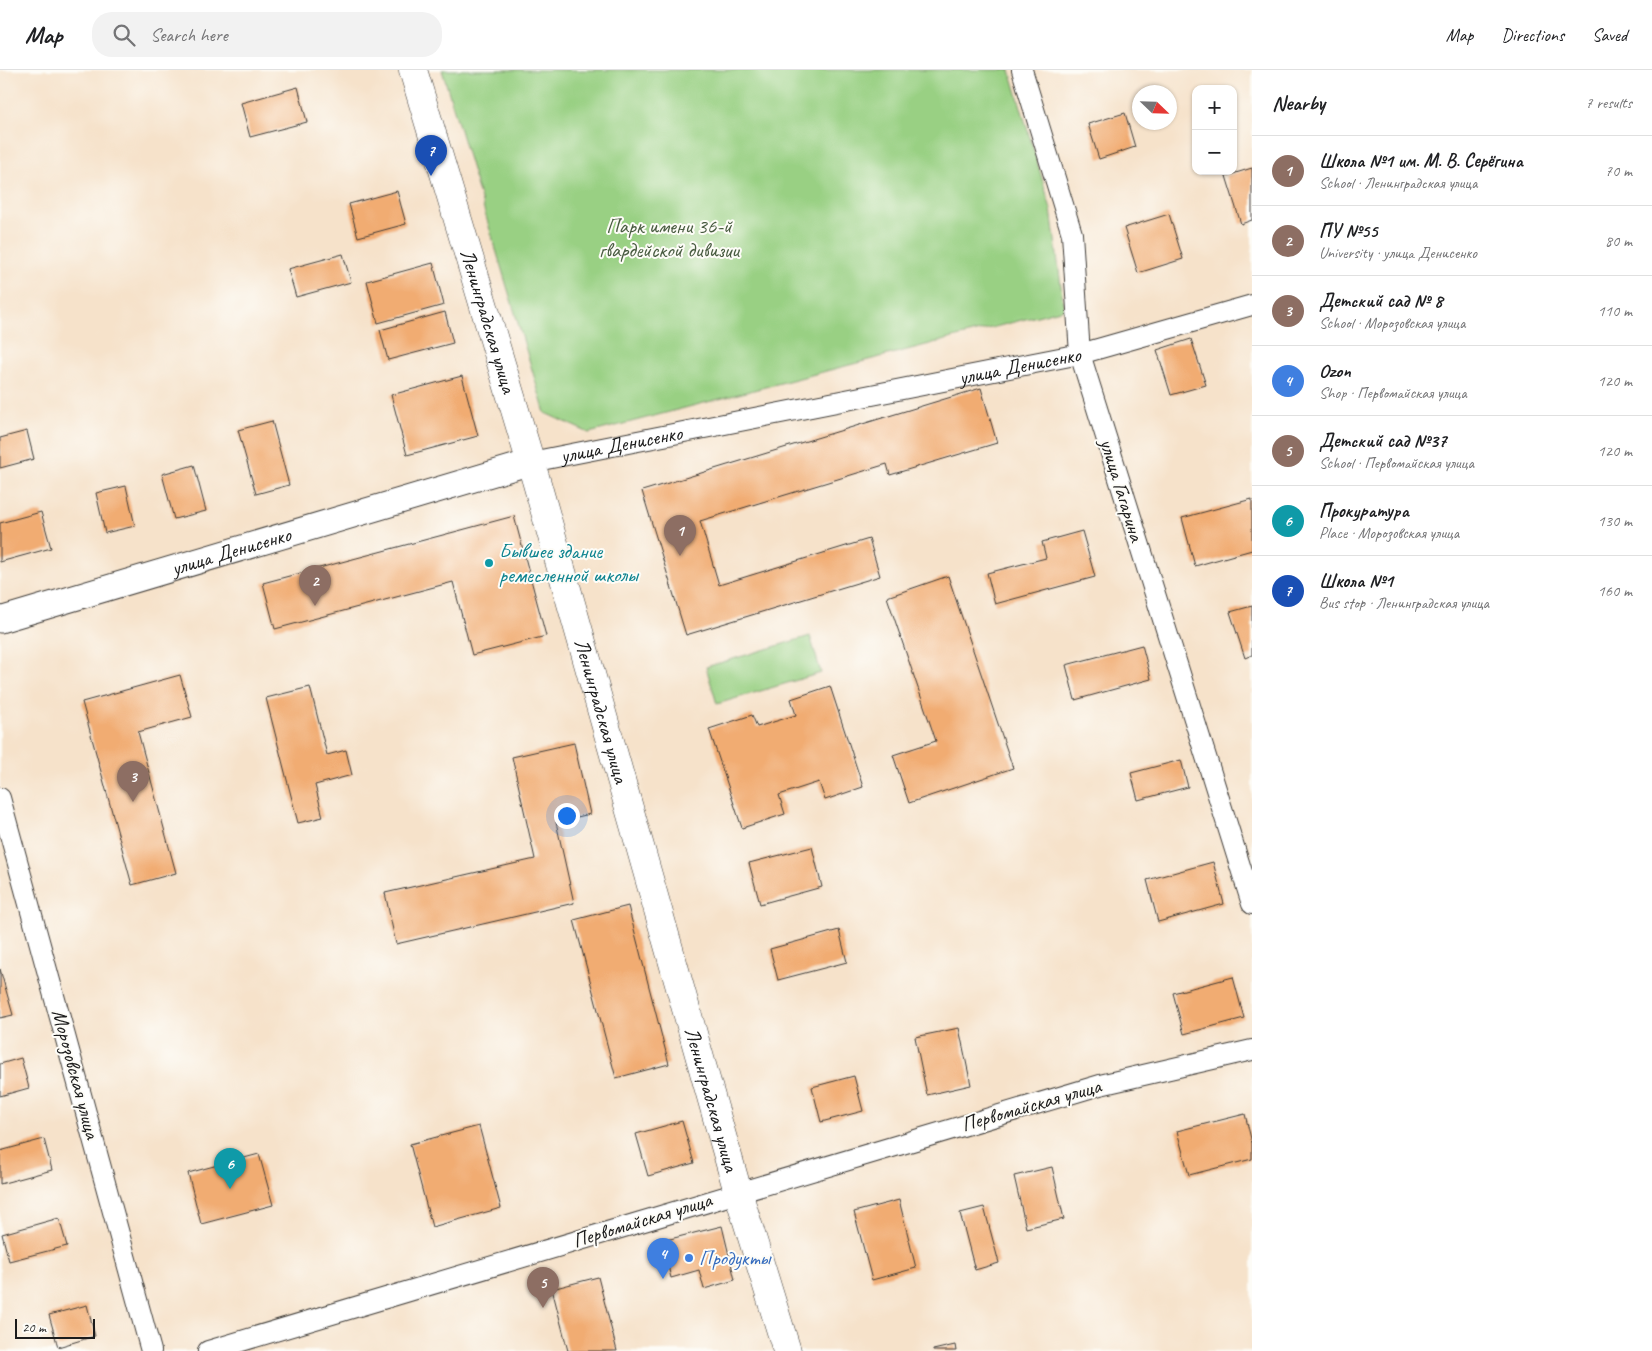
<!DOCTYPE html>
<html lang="en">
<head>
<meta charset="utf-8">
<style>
  body { margin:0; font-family:Caveat,sans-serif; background:#f2f2f2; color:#202124 }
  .controls { position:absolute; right:15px; top:15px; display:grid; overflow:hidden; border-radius:10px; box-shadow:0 1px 4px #0004 }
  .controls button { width:45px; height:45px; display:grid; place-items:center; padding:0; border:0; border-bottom:1px solid #e0e0e0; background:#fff; color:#202124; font:25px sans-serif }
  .compass { position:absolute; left:1132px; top:15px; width:45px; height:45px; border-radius:50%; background:#fff; box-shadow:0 1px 4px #0004; rotate:113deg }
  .scale { position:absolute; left:15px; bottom:12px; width:80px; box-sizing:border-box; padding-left:5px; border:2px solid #1c1c1c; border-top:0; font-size:14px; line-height:18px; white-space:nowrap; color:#1c1c1c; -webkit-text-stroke:4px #fdfcf7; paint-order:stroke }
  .you { position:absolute; left:566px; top:745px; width:18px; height:18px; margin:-12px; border:4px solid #fff; border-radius:50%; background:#1a73e8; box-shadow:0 0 0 8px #1a73e833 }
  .badge { display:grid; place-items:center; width:32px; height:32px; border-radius:50%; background:#2563eb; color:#fff; font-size:16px; font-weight:700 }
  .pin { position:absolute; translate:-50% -41px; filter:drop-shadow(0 1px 2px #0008) }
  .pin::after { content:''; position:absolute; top:26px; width:18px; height:15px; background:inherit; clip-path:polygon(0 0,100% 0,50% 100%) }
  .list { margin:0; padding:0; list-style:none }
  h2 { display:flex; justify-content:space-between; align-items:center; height:65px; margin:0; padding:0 20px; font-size:21px }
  h2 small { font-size:16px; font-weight:400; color:#757577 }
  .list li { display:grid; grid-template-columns:32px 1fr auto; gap:15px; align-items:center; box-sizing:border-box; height:70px; padding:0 20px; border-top:1px solid #e0e0e0 }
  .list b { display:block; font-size:19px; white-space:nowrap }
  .list p { margin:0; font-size:16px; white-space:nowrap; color:#757577 }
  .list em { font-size:16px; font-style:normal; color:#757577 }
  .icon { flex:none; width:28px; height:28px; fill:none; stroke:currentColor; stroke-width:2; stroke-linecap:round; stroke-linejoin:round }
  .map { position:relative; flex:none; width:1252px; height:1281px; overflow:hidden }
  header { display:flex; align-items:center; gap:30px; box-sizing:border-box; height:70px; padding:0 25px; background:#fff; border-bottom:1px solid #e0e0e0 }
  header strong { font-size:24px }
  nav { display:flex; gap:28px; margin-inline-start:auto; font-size:18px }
  .search { width:350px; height:45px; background:#f2f2f2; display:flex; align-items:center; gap:12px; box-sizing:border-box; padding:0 18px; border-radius:20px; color:#757577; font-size:19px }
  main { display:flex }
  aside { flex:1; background:#fff }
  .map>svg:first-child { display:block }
  .green { fill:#99d083; stroke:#5a7650 }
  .building { fill:#f1ac72 }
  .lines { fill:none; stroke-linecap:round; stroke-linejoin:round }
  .minor-casing { stroke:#3d3a36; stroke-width:22 }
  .tertiary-casing { stroke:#3d3a36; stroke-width:27 }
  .primary-casing { stroke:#3d3a36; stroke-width:29 }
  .minor { stroke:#fff; stroke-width:20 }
  .tertiary { stroke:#fff; stroke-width:25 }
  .primary { stroke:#fff; stroke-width:28 }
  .culture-dot { fill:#0f9aa8; stroke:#fdfcf7; stroke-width:2 }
  .shop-dot { fill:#3f7fe0; stroke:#fdfcf7; stroke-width:2 }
  .labels { text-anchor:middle; stroke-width:4; stroke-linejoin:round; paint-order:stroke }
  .park-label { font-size:21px; fill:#485b40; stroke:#fdfcf7 }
  .street-label { font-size:21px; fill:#1c1c1c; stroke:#fdfcf7 }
  .culture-label { font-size:21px; fill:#0d838f; stroke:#fdfcf7; text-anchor:start }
  .shop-label { font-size:21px; fill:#366cbe; stroke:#fdfcf7; text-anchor:start }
</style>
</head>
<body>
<header>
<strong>Map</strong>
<div class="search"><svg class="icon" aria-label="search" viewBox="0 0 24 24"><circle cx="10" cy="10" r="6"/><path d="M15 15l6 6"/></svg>Search here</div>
<nav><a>Map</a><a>Directions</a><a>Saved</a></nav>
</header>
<main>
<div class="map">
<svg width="1252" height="1281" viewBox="0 0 1252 1281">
  <rect width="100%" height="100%" fill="#fdfcf7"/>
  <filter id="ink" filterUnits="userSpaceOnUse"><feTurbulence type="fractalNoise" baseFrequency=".02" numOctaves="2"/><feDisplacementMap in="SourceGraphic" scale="10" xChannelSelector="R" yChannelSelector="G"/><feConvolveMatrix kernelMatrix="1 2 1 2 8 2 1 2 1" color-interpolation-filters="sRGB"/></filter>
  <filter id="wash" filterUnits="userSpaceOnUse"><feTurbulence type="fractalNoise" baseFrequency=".0096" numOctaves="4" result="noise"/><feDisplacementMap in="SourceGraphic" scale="20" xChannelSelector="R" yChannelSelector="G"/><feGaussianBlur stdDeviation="1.12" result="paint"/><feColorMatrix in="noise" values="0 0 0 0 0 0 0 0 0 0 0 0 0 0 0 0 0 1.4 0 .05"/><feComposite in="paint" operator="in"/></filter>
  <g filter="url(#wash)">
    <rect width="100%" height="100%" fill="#f6e2ca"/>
    <g class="green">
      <polygon points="442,0 1010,0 1051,139 1064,239 589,363 545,343"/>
      <polygon points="810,566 821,603 717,634 706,597"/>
    </g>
    <g id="blocks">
      <g class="building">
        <polygon points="298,17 307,52 250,67 241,33"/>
        <polygon points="1125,43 1135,77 1099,89 1088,54"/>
        <polygon points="1252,98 1252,150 1241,154 1226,106"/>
        <polygon points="397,121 406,154 358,167 349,134"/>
        <polygon points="1169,144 1183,189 1138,203 1124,158"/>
        <polygon points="343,184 351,212 296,227 288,199"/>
        <polygon points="433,193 444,235 378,253 367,211"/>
        <polygon points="445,242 453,273 388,290 380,260"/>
        <polygon points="1191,269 1206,315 1171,325 1157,280"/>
        <polygon points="462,306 478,366 407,385 391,325"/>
        <polygon points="981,318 997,373 890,405 887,394 700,451 719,515 869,469 880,506 686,565 642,421"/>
        <polygon points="272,351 289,415 256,424 238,360"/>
        <polygon points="27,361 34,389 0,398 0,368"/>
        <polygon points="194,395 206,441 174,449 162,404"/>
        <polygon points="126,416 135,456 105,463 96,423"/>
        <polygon points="1252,429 1252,480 1195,496 1182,448"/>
        <polygon points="41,442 51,478 0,492 0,453"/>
        <polygon points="514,446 546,566 472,585 453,512 275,559 263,513"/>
        <polygon points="1082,461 1095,507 995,534 987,503 1046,488 1042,472"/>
        <polygon points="948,506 1013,698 909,733 893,685 936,671 887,527"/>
        <polygon points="1252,536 1252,585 1245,588 1230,542"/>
        <polygon points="1142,575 1151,609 1075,630 1066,595"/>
        <polygon points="180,605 192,647 138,662 176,803 132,815 82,632"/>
        <polygon points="830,616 863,717 825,730 819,712 779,725 785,744 742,758 709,659 752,645 757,657 796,645 791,629"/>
        <polygon points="310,617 327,685 346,680 352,705 315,715 323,747 298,753 266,628"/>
        <polygon points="574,673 590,744 556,752 574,833 396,874 385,823 535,789 512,687"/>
        <polygon points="1181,690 1188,717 1138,730 1131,703"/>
        <polygon points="812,777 822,817 760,834 749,793"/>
        <polygon points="1213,792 1224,834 1158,852 1147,810"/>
        <polygon points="628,836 669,994 616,1008 574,850"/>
        <polygon points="839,860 847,892 778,910 770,879"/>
        <polygon points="0,899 13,945 0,948"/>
        <polygon points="1233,907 1244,948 1184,964 1173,923"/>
        <polygon points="959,958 971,1015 927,1025 915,967"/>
        <polygon points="21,988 29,1018 0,1026 0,994"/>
        <polygon points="854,1006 863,1041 821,1052 812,1017"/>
        <polygon points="1245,1044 1252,1073 1252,1089 1189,1105 1177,1061"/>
        <polygon points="682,1051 694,1093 648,1106 636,1064"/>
        <polygon points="479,1056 501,1138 432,1157 410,1074"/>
        <polygon points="44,1069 52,1100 0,1114 0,1081"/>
        <polygon points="259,1084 273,1135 201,1154 188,1103"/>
        <polygon points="1052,1097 1064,1149 1026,1158 1014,1106"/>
        <polygon points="899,1130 916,1198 872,1210 854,1142"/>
        <polygon points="984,1137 999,1193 975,1200 960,1143"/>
        <polygon points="59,1148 67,1176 9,1191 2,1164"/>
        <polygon points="722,1156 735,1210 704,1219 699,1200 671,1208 662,1171"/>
        <polygon points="598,1207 617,1281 568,1281 552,1219"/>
        <polygon points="87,1235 95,1266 58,1277 49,1245"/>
        <polygon points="955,1275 956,1281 933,1281 933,1280"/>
      </g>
    </g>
  </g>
  <g filter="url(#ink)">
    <use href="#blocks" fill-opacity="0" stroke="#3d3a36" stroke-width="1"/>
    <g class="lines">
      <g class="minor-casing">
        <g id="minor">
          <polyline points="1022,0 1072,164 1080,284 1252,834"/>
          <path id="s1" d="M531,392L1080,284L1252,235"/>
          <polyline points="0,728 151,1281"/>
          <polyline points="208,1281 1100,1015 1252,980"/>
        </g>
      </g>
      <g class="tertiary-casing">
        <g id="tertiary">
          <path id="s2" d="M0,550L531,392"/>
        </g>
      </g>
      <g class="primary-casing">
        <g id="primary">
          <path id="s3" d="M413,0L536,410L738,1122L787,1281"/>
        </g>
      </g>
      <use href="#minor" class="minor"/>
      <use href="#tertiary" class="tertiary"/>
      <use href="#primary" class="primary"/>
    </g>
  </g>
  <circle class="culture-dot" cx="489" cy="493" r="5"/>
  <circle class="shop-dot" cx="689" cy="1188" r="5"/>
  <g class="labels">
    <g class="park-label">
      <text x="669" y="163">Парк имени 36-й<tspan x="669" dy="24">гвардейской дивизии</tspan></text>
    </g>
    <g class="street-label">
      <text dy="7" stroke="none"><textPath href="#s3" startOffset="262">Ленинградская улица</textPath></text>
      <text dy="7" stroke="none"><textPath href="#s1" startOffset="498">улица Денисенко</textPath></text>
      <text dy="7" stroke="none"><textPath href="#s1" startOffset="92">улица Денисенко</textPath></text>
      <text transform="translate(1122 420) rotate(73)" y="7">улица Гагарина</text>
      <text dy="7" stroke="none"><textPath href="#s2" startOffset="241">улица Денисенко</textPath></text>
      <text dy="7" stroke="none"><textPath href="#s3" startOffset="668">Ленинградская улица</textPath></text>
      <text transform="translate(76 1004) rotate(75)" y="7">Морозовская улица</text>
      <text dy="7" stroke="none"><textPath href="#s3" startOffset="1072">Ленинградская улица</textPath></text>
      <text transform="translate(1031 1035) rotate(-16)" y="7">Первомайская улица</text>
      <text transform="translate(642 1150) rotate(-17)" y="7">Первомайская улица</text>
    </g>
    <g class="culture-label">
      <text x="499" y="488">Бывшее здание<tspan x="499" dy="24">ремесленной школы</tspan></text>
    </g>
    <g class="shop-label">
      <text x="699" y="1195">Продукты</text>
    </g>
  </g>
</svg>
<div class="controls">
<button>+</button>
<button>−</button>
</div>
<svg class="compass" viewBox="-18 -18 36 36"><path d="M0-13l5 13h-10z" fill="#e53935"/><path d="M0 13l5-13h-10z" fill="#757577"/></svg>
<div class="scale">20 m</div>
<div class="you"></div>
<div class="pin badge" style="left:680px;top:486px;background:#8d6e63">1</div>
<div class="pin badge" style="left:315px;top:536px;background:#8d6e63">2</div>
<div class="pin badge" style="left:133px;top:732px;background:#8d6e63">3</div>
<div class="pin badge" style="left:663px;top:1209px;background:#3f7fe0">4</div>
<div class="pin badge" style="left:543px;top:1238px;background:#8d6e63">5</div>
<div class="pin badge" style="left:230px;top:1119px;background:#0f9aa8">6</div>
<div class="pin badge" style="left:431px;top:106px;background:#1a4fb4">7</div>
</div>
<aside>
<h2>Nearby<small>7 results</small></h2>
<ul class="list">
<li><span class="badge" style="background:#8d6e63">1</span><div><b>Школа №1 им. М. В. Серёгина</b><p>School · Ленинградская улица</p></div><em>70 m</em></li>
<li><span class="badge" style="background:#8d6e63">2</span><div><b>ПУ №55</b><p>University · улица Денисенко</p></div><em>80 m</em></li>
<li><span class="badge" style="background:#8d6e63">3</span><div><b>Детский сад № 8</b><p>School · Морозовская улица</p></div><em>110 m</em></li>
<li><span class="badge" style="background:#3f7fe0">4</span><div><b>Ozon</b><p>Shop · Первомайская улица</p></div><em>120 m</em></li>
<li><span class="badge" style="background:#8d6e63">5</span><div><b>Детский сад №37</b><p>School · Первомайская улица</p></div><em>120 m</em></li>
<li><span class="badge" style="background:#0f9aa8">6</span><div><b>Прокуратура</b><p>Place · Морозовская улица</p></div><em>130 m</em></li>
<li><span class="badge" style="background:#1a4fb4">7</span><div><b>Школа №1</b><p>Bus stop · Ленинградская улица</p></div><em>160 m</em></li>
</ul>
</aside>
</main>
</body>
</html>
